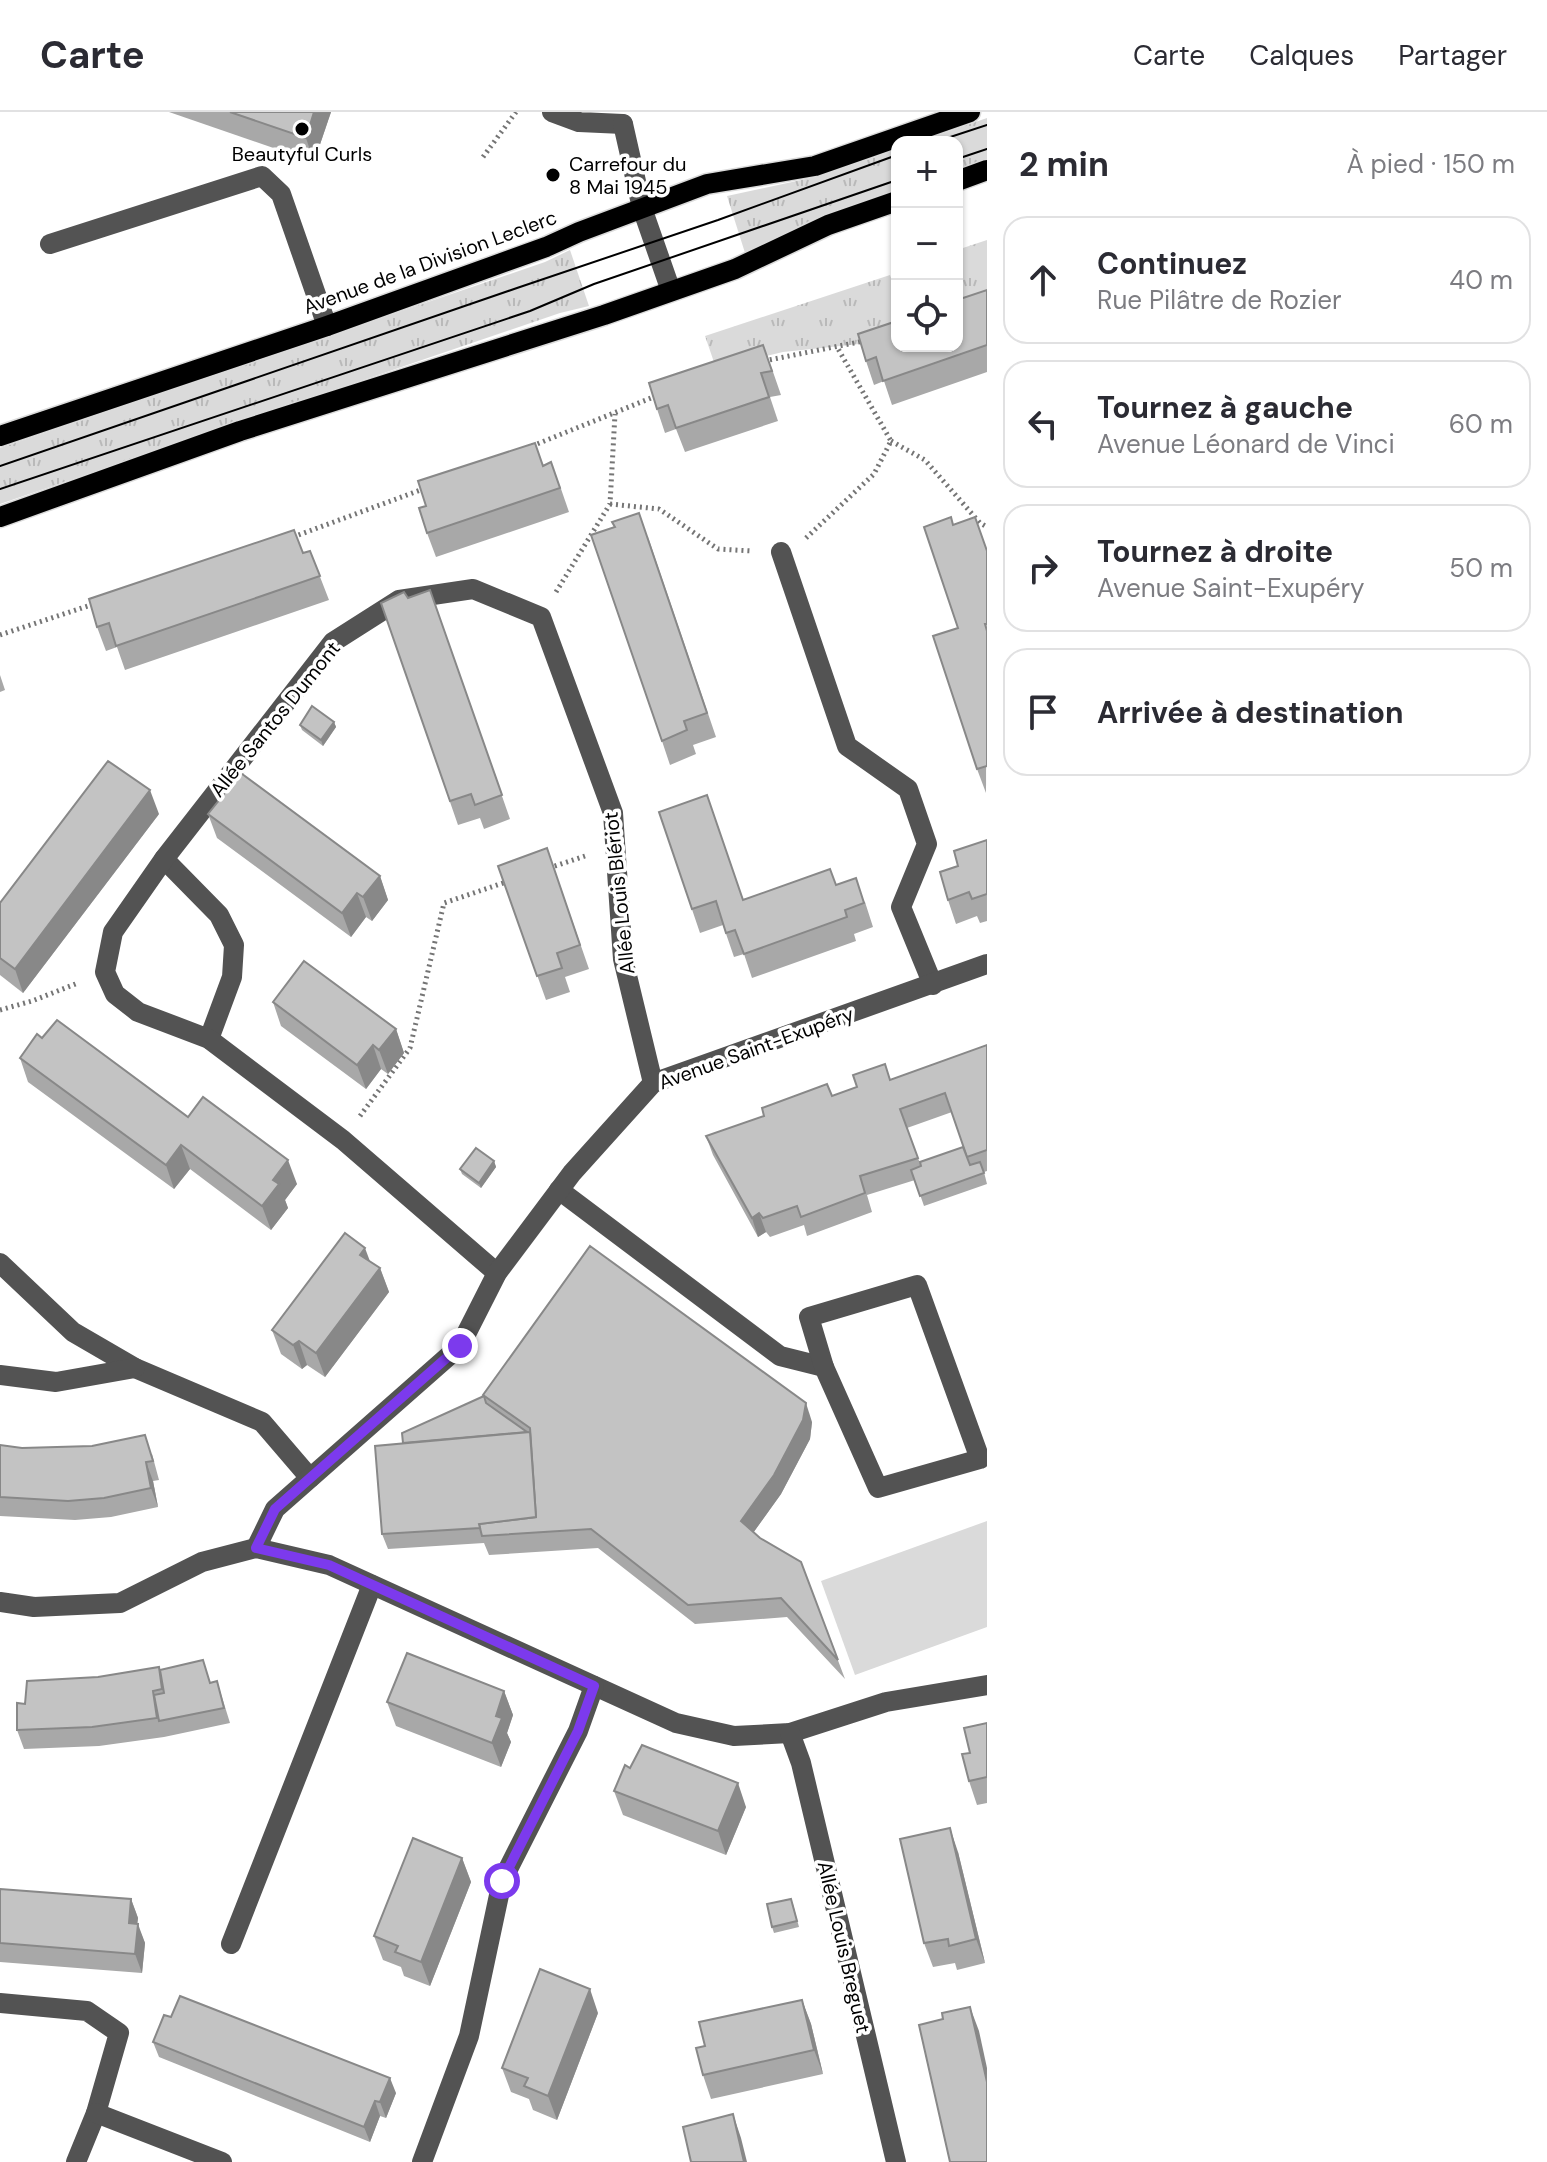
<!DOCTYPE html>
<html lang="fr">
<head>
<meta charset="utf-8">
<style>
  body { margin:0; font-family:"DM Sans",sans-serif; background:#f2f2f3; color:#2b2b33 }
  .controls { position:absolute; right:24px; top:24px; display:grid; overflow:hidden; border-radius:16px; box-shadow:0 2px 6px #0004 }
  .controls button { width:72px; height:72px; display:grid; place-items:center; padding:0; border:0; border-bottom:2px solid #e1e1e2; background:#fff; color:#2b2b33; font:40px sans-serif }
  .stop { position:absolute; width:24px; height:24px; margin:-18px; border:6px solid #7c3aed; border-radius:50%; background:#fff }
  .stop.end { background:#7c3aed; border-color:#fff; box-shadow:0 2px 8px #0008 }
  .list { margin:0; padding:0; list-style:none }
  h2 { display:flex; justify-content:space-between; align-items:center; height:104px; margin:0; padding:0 32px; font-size:34px }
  h2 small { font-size:26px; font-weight:400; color:#7c7c81 }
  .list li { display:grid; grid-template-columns:52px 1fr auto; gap:24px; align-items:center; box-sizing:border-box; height:128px; margin:0 16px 16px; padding:0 16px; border:2px solid #e1e1e2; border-radius:24px }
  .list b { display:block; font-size:30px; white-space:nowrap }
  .list p { margin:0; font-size:26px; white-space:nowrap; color:#7c7c81 }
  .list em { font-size:26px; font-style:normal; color:#7c7c81 }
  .icon { flex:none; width:44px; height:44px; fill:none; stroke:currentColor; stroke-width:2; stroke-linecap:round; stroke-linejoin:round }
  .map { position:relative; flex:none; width:987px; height:2050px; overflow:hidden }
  header { display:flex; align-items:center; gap:48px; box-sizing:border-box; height:112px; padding:0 40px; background:#fff; border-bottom:2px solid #e1e1e2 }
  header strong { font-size:38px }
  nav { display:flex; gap:44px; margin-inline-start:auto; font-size:28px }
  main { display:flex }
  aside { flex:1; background:#fff }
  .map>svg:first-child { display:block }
  .grass { fill:url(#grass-tufts) }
  .pitch { fill:#dadada }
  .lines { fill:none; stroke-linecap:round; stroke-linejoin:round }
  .major-casing { stroke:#dbdbdb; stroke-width:23 }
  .path { stroke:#757575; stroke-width:5; stroke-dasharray:2 4; stroke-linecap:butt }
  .minor { stroke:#535353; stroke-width:20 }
  .major { stroke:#000; stroke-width:20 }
  .tram { stroke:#000; stroke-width:2 }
  .wall { fill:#a8a8a8; fill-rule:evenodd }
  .shaded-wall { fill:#888 }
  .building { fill:#c3c3c3; stroke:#888; stroke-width:2 }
  .route { stroke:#7c3aed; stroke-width:10 }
  .poi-dot { fill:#000; stroke:#fff; stroke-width:3 }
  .labels { text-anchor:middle; stroke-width:7; stroke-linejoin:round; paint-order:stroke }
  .poi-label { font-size:20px; fill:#000; stroke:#fff }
  .street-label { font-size:20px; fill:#000; stroke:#fff }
</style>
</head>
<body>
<header>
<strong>Carte</strong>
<nav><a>Carte</a><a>Calques</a><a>Partager</a></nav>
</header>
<main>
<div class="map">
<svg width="987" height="2050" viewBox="0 0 987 2050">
  <defs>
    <pattern id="grass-tufts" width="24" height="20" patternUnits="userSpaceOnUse" patternTransform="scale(2)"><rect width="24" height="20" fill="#dadada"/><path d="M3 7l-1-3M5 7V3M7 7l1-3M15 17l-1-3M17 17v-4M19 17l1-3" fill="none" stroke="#b9b9b9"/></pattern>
  </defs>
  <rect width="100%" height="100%" fill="#fff"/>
  <g class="grass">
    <polygon points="987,6 987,47 957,57 957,30 917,30"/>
    <polygon points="897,37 897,78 825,103 746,144 727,84 815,65"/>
    <polygon points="987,128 987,184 957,194 957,138"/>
    <polygon points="570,138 589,194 560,201 0,392 0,336 545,150"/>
    <polygon points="890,163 897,183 897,217 869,231 783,240 716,256 705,224"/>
  </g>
  <polygon class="pitch" points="987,1409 987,1515 855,1563 821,1469"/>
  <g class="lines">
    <g class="major-casing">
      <g id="major">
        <polyline points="957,69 987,58"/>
        <polyline points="0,324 327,214 546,135 579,120 707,72 815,54 970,0"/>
        <polyline points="0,405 240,319 604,203 735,157 828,113 897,89"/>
      </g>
    </g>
    <g class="path">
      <polyline points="483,45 516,0"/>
      <polyline points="764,249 864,229"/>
      <polyline points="891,329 925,348 980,411 987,415"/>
      <polyline points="532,334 656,284"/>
      <polyline points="610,392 659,397 718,437 752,439"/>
      <polyline points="293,425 426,376"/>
      <polyline points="806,426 874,362 891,329 837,235"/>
      <polyline points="556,480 610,392 615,302"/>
      <polyline points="0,523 94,492"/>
      <polyline points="549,756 585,744"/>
      <polyline points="0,898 32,889 78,871"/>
      <polyline points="360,1004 410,936 444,791 509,769"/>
    </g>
    <g class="minor">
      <polyline points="552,0 579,10 623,12"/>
      <polyline points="623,12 642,96 671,179"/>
      <polyline points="50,132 262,64 281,82 327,214"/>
      <polyline points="781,440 847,634 908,677 927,732 901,795 933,873"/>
      <polyline points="164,747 219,803 234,833 232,865 209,927"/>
      <polyline points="559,1078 780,1244 824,1255"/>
      <polyline points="0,1151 73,1220 135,1256 262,1310 310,1366"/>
      <polyline points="497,1161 343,1028 209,927 138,900 115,882 105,860 113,820 164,747 333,530 399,488 473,477 541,505 613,701 623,847 653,971"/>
      <polygon points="917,1173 980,1347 878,1376 824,1255 809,1205"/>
      <polyline points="0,1263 56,1270 135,1256"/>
      <polyline points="256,1436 275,1397 460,1234 497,1161 572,1061 653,971 987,852"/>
      <polyline points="0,1490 34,1495 120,1491 202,1450 256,1436 329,1453 676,1611 734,1624 790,1621 886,1590 987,1573"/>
      <polyline points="790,1621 801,1651 896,2050"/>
      <polyline points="231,1832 372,1473"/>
      <polyline points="0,1891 87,1899 119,1921 96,2001 76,2050"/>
      <polyline points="96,2001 222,2050"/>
      <polyline points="422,2050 469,1924 502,1769 578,1619 594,1574"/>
    </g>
    <use href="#major" class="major"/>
    <g class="tram">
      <polyline points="935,30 987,13"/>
      <polyline points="957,47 987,37"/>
      <polyline points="0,354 517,176 718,108 897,43"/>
      <polyline points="0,377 530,199 594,172 897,68"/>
    </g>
  </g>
  <g class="wall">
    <polygon points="169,0 331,0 314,50"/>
    <polygon points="987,178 987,260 892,293 884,269 874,273 866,249"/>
    <polygon points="772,257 781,283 770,285 778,309 685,340 676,317 665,321 657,297"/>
    <polygon points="543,354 560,374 569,400 436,445 427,421"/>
    <polygon points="953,413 987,438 986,681 977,657 958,516"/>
    <polygon points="648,425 716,625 693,633 696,642 670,653 662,629"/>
    <polygon points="310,439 329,488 125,558 117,535 106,539 97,515"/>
    <polygon points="430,478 510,707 484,717 480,706 458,713 381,491 408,486"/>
    <polygon points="0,563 5,578 0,580"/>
    <polygon points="334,610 336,615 323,634 302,618 300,613"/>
    <polygon points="218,678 380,764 388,788 372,809 366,805 351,825 217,726 208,702 221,686"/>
    <polygon points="659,700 743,787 836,773 865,790 873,815 854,822 856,829 752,866 744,842 734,845 723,813 700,821"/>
    <polygon points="159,702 23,881 0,863 0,791"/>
    <polygon points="987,728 987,809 980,811 977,804 956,812 948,788 958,754"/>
    <polygon points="547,736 589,857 565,865 570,880 546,888 498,754"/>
    <polygon points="273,890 396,917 404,941 388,962 381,957 366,977 281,914"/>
    <polygon points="42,926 188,1005 297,1072 285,1088 288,1096 271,1118 190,1057 174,1077 28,970 20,946"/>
    <path d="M987,933V1059L984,1060L987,1072L924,1094L915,1068L867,1083L872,1100L807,1124L804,1113L770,1125L766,1120L758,1125L713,1043L706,1024L832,984L891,968ZM952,1000L963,1035L921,1054L907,1016Z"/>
    <polygon points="494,1049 496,1055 481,1076 462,1062 460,1057"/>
    <polygon points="370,1149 380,1156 389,1180 325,1265 307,1253 302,1257 281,1242 272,1218"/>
    <polygon points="484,1284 812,1310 810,1327 781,1382 753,1421 760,1426 801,1450 845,1567 787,1505 695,1512 598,1436 489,1443 484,1431 388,1437 382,1422 403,1331"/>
    <polygon points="0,1333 22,1336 152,1342 159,1368 153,1369 158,1395 111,1405 75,1408 0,1404"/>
    <polygon points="160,1558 211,1570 217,1569 230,1611 164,1625 99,1634 24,1637 17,1618 25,1592 98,1565"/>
    <polygon points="504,1579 513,1603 507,1621 511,1630 501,1655 396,1614 387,1590"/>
    <polygon points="987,1611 987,1691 977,1693 969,1669 970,1641"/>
    <polygon points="630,1656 746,1695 726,1743 623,1703 614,1679"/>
    <polygon points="958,1740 985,1851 957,1858 955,1851 933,1855 924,1831"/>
    <polygon points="462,1746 471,1770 430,1874 404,1864 401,1855 383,1848 374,1824"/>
    <polygon points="0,1777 131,1787 138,1806 137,1812 145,1831 142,1861 0,1850"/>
    <polygon points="793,1792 799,1815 774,1821 772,1815"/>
    <polygon points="802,1888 811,1912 823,1962 711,1987 703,1963 705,1934"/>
    <polygon points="598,1901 557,2008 533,1998 529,1987 511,1980 502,1956"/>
    <polygon points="153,1930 396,1981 386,2006 380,2004 370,2030 159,1945"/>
  </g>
  <g class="shaded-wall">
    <polygon points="314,0 331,0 314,50 306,26"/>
    <polygon points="334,610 336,615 323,634 321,628"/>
    <polygon points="150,678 159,702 23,881 15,857"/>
    <polygon points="380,764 388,788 372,809 363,785"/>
    <polygon points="357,781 366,805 351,825 342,801"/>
    <polygon points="396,917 404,941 388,962 379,938"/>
    <polygon points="373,933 381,957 366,977 357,953"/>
    <polygon points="181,1033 190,1057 174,1077 166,1053"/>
    <polygon points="288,1048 297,1072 285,1088 288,1096 271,1118 262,1094 273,1068"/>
    <polygon points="494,1049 496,1055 481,1076 479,1071"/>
    <polygon points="759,1101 766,1120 758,1125 752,1106"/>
    <polygon points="365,1136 374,1160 360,1143"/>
    <polygon points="380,1156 389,1180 325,1265 316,1241"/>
    <polygon points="299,1229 307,1253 302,1257 293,1233"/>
    <polygon points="806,1291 812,1310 810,1327 781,1382 748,1428 741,1409"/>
    <polygon points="146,1350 153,1369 158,1395 151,1376"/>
    <polygon points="504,1579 513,1603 507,1621 511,1630 501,1655 492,1631 496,1604"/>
    <polygon points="738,1671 746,1695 726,1743 718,1719"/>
    <polygon points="950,1716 958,1740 985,1851 976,1827"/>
    <polygon points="462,1746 471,1770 430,1874 421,1850"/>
    <polygon points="131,1787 138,1806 135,1830 129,1811"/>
    <polygon points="138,1812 145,1831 142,1861 135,1842"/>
    <polygon points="590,1877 598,1901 557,2008 548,1984"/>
    <polygon points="802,1888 811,1912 823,1962 814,1938"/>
    <polygon points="970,1895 979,1919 987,1956 987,1970"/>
    <polygon points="390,1966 396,1981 386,2006 380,1990"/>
    <polygon points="375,1989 380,2004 370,2030 364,2015"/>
    <polygon points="733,2002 741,2026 747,2050 744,2050"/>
  </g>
  <g class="building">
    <polygon points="230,0 314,0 306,26"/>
    <polygon points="987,178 987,233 883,269 876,245 866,249 858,222 897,209 897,234 957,234 957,188"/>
    <polygon points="763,233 772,259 761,261 769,285 676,316 668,293 657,297 649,271"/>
    <polygon points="535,331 543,354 551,350 560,376 427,421 419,396 426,394 418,369"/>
    <polygon points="639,401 707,601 684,609 687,618 662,629 591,423 615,415 612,410"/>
    <polygon points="951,405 953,413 975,405 987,439 987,512 985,512 987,519 987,654 977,657 933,524 958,516 924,415"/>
    <polygon points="294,418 303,441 310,439 320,464 116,534 109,511 97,515 89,487"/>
    <polygon points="430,478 502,683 475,693 471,682 450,689 381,491 404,480 408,486"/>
    <polygon points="312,594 334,610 321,628 300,613"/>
    <polygon points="108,649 150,678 15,857 0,846 0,791"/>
    <polygon points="234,656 380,764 363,785 357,781 342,801 208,702 224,682 218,678"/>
    <polygon points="707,683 743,788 830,757 836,773 856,766 864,791 845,798 847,805 744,842 735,818 726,821 716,789 692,797 659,700"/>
    <polygon points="987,728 987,782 972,787 969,780 948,788 940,760 958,754 954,739"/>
    <polygon points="547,736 580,833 557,841 562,856 537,864 498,754"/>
    <polygon points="304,849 396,917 379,938 373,933 357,953 273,890"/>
    <polygon points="57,908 188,1005 203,985 288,1048 273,1068 279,1072 262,1094 181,1033 166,1053 20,946 37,922 42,926"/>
    <polygon points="987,933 987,1038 967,1045 945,981 900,997 918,1046 860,1064 865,1081 801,1105 797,1094 763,1106 759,1101 752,1106 706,1024 764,1004 762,996 827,972 832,984 857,975 853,963 885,952 890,968"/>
    <polygon points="963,1035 970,1053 980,1050 984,1061 920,1084 911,1058 921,1054 920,1050"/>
    <polygon points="476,1036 494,1049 479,1071 460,1057"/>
    <polygon points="345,1121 365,1136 360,1143 380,1156 316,1241 299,1229 293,1233 272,1218"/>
    <polygon points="590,1134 806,1291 803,1308 774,1363 741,1409 760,1426 801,1450 838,1548 781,1486 688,1493 591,1417 482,1424 479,1412 536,1405 530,1316 483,1283"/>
    <polygon points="484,1284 486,1291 527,1320 403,1331 402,1321"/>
    <polygon points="530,1320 536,1405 479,1412 480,1416 382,1422 375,1334"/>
    <polygon points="145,1323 153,1349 146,1350 151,1376 104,1386 68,1389 0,1385 0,1333 22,1336 92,1334"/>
    <polygon points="407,1541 504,1579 496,1604 502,1606 492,1631 387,1590"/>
    <polygon points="203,1548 210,1571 217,1569 224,1596 159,1609 154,1583 164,1581 160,1558"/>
    <polygon points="159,1555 162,1577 153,1579 157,1606 92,1615 17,1618 17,1591 25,1592 27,1569 98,1565"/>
    <polygon points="987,1611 987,1665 969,1669 962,1642 970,1641 964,1616"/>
    <polygon points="642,1633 738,1671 718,1719 614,1679 625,1653 630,1656"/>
    <polygon points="950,1716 976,1827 949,1834 948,1827 924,1831 900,1727"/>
    <polygon points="413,1726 462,1746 421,1850 395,1840 398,1834 374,1824"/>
    <polygon points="0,1777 131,1787 129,1811 138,1812 135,1842 0,1831"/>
    <polygon points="791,1787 797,1809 772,1815 767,1792"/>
    <polygon points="540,1857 590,1877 548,1984 524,1974 528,1966 502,1956"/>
    <polygon points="180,1884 390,1966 380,1990 375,1989 364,2015 153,1930 164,1903 171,1905"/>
    <polygon points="802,1888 814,1938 703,1963 696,1936 705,1934 699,1910"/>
    <polygon points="970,1895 987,1970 987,2050 950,2050 919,1913 943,1907 942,1901"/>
    <polygon points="733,2002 744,2050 691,2050 683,2015"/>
  </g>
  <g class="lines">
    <polyline class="route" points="460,1234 275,1397 256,1436 329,1453 594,1574 578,1619 502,1769"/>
  </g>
  <g class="poi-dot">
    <circle cx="302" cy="17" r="8"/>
    <circle cx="553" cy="63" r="8"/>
  </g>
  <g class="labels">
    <g class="poi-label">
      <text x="302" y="49">Beautyful Curls</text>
      <text x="569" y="59" text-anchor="start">Carrefour du<tspan x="569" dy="23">8 Mai 1945</tspan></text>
    </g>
    <g class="street-label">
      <text transform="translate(430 150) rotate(-20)" y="7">Avenue de la Division Leclerc</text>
      <text transform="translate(275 607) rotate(-51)" y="7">Allée Santos Dumont</text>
      <text transform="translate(619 781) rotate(-96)" y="7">Allée Louis Blériot</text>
      <text transform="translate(756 936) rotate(-20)" y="7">Avenue Saint-Exupéry</text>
      <text transform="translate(844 1835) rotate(77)" y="7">Allée Louis Breguet</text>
    </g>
  </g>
</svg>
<div class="controls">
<button>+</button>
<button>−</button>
<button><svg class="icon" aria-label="locate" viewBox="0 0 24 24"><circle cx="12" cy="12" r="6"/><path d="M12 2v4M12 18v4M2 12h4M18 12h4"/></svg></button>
</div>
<div class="stop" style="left:502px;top:1769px"></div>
<div class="stop end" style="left:460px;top:1234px"></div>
</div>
<aside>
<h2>2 min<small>À pied · 150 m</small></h2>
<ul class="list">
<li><svg class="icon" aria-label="ahead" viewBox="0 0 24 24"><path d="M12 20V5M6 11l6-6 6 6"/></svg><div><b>Continuez</b><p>Rue Pilâtre de Rozier</p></div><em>40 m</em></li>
<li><svg class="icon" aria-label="left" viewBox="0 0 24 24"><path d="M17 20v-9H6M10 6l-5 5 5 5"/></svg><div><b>Tournez à gauche</b><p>Avenue Léonard de Vinci</p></div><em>60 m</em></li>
<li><svg class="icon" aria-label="right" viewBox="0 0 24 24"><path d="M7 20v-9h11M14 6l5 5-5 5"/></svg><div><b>Tournez à droite</b><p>Avenue Saint-Exupéry</p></div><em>50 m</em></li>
<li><svg class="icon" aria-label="arrive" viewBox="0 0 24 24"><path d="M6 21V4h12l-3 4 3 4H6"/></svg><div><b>Arrivée à destination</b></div></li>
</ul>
</aside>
</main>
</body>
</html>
